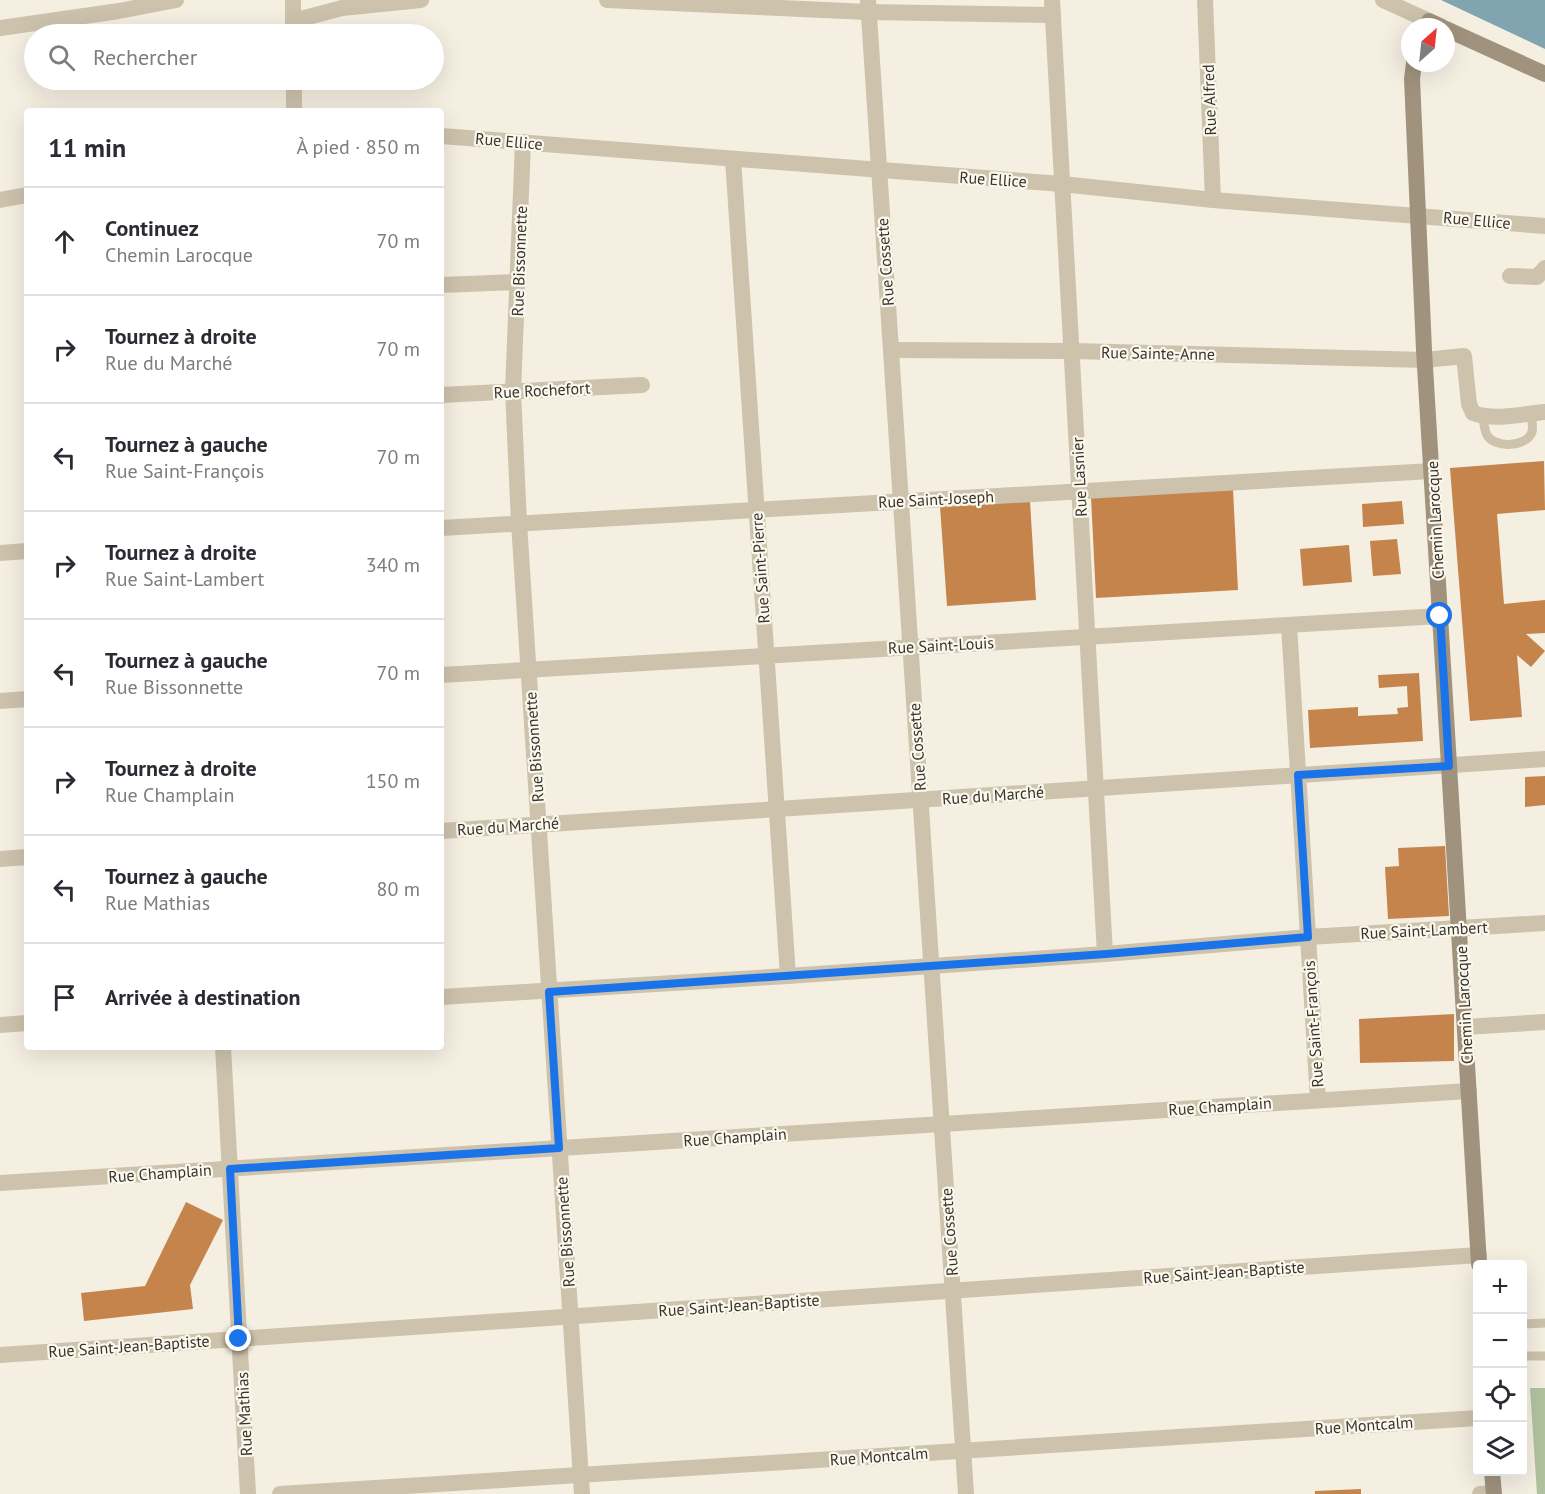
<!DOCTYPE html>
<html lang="fr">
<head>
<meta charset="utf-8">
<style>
  body { margin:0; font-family:"PT Sans",sans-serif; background:#f7f7f7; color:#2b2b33 }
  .controls { position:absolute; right:18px; bottom:18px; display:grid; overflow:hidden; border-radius:6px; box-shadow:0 6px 24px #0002 }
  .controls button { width:54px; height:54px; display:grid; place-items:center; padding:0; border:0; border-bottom:2px solid #e1e1e2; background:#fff; color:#2b2b33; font:30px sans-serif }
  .compass { position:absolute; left:1401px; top:18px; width:54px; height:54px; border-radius:50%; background:#fff; box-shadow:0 6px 24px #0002; rotate:27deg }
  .stop { position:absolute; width:18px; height:18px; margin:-14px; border:4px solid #1a73e8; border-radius:50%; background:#fff }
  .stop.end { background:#1a73e8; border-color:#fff; box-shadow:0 2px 6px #0008 }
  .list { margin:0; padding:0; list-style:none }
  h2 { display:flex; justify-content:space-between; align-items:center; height:78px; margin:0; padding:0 24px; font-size:26px }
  h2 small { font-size:20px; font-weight:400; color:#7c7c81 }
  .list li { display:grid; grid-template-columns:39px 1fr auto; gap:18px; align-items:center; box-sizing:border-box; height:108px; padding:0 24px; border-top:2px solid #e1e1e2 }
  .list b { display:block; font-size:22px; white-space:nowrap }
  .list p { margin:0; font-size:20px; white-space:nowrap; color:#7c7c81 }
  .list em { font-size:20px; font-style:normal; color:#7c7c81 }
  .icon { flex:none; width:33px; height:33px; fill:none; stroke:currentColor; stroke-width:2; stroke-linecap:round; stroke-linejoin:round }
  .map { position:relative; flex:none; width:1545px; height:1494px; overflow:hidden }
  .search { position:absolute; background:#fff; box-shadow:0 6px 24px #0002; left:24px; top:24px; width:420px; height:66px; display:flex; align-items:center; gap:15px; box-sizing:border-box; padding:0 21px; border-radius:33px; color:#7c7c81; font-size:22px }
  .panel { position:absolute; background:#fff; box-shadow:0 6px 24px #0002; left:24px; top:108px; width:420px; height:942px; border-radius:6px }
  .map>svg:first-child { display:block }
  .green { fill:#b0c3a0 }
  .water { fill:#80a5b1 }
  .building { fill:#c6844d }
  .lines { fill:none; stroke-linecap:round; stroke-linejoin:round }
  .service { stroke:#cdc2ac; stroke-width:9 }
  .minor { stroke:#cdc2ac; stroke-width:16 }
  .tertiary { stroke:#cdc2ac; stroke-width:16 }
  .secondary { stroke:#a0927d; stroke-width:16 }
  .route { stroke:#1a73e8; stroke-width:8 }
  .labels { text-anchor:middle; stroke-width:4.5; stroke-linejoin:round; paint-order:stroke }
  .street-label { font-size:16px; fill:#3b332b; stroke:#fbf8ee }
</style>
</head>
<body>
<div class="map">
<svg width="1545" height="1494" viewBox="0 0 1545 1494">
  <rect width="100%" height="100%" fill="#f4efe1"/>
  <polygon class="green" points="1530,1388 1545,1388 1545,1494 1537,1494"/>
  <polygon class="water" points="1441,0 1545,0 1545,49"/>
  <g class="building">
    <polygon points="1544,461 1545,510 1497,514 1504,604 1545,600 1545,633 1526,634 1545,651 1531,667 1517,655 1522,717 1470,721 1450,468"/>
    <polygon points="1233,489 1238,590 1096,598 1091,497"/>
    <polygon points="1030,501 1036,600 947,606 940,506"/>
    <polygon points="1402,501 1404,524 1363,527 1362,504"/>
    <polygon points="1397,539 1401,574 1373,576 1370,541"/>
    <polygon points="1349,545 1352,582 1303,586 1300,549"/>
    <polygon points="1419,673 1423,741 1310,748 1308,710 1358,707 1358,716 1398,714 1397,708 1408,707 1407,686 1379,688 1378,675"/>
    <polygon points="1545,776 1545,805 1525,807 1525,777"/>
    <polygon points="1445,846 1449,916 1388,919 1385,867 1399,866 1398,848"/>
    <polygon points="1454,1014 1454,1061 1360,1063 1359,1019"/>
    <polygon points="186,1202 223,1220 190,1285 193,1309 84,1321 81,1293 145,1286"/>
    <polygon points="1361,1489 1361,1494 1315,1494 1315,1491"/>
  </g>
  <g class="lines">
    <g class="service">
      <path d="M1483,416C1484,422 1484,430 1487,435C1494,448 1526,448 1532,432C1533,427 1532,419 1531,414"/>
      <polyline points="1522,1324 1545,1323"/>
      <polyline points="1522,1356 1545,1356"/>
    </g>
    <g class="minor">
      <polyline points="607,0 868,12 1053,15"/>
      <polyline points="1052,0 1105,954"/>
      <polyline points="1205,0 1213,200"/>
      <polyline points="293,21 342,8 421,0"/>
      <polyline points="523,142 513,391 519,523 582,1494"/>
      <polyline points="733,159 788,976"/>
      <polyline points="1510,276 1537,277 1545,268"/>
      <polyline points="441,285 519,282"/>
      <path d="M891,350L1072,351L1425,360L1464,356L1469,404L1473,413C1495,421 1522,414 1545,412"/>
      <polyline points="441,395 642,385"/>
      <polyline points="441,528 1432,471"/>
      <polyline points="0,553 27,551"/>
      <polyline points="1289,625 1318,1100"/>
      <polyline points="441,675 1440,616"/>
      <polyline points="0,701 27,699"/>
      <polyline points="441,997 788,976 1105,954 1308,937 1545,923"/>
      <polyline points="0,1025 27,1023"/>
      <polyline points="223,1047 248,1494"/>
      <polyline points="0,1183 1469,1091"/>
      <polyline points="0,1355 1479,1255"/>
      <polyline points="280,1494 1478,1418"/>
      <polyline points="1480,1494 1494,1493"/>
    </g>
    <g class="tertiary">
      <polyline points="868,0 966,1494"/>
      <polyline points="1383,0 1429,21"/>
      <polyline points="0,28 119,11 176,0"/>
      <polyline points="293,34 293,0"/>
      <polyline points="294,80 294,111"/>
      <polyline points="441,136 1062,184 1213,200 1545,226"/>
      <polyline points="0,200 27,195"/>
      <polyline points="441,831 1545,759"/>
      <polyline points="0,859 27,857"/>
      <polyline points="1465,1027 1545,1022"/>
    </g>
    <g class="secondary">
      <polyline points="1427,27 1429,21 1442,27"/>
      <polyline points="1446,29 1545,74"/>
      <polyline points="1414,63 1412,79 1424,350 1479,1264"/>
      <polyline points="1492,1472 1494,1494"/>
    </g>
  </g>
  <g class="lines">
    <polyline class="route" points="239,1339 230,1169 559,1148 549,992 1106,954 1308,937 1298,775 1449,766 1440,616"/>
  </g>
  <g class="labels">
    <g class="street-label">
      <text transform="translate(1209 100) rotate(-92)" y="6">Rue Alfred</text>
      <text transform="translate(509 141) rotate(5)" y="6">Rue Ellice</text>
      <text transform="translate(993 179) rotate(4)" y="6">Rue Ellice</text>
      <text transform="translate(1477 220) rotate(5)" y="6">Rue Ellice</text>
      <text transform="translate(519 261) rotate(-88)" y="6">Rue Bissonnette</text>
      <text transform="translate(885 262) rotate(-94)" y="6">Rue Cossette</text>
      <text transform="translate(1158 353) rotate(1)" y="6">Rue Sainte-Anne</text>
      <text transform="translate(542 390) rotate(-3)" y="6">Rue Rochefort</text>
      <text transform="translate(1079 477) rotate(-93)" y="6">Rue Lasnier</text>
      <text transform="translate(936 499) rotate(-3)" y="6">Rue Saint-Joseph</text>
      <text transform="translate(1435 520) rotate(-93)" y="6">Chemin Larocque</text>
      <text transform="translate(760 568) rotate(-94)" y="6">Rue Saint-Pierre</text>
      <text transform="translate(941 645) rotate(-3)" y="6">Rue Saint-Louis</text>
      <text transform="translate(534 747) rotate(-94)" y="6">Rue Bissonnette</text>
      <text transform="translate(917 747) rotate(-94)" y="6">Rue Cossette</text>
      <text transform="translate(993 795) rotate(-4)" y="6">Rue du Marché</text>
      <text transform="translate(508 826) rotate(-4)" y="6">Rue du Marché</text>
      <text transform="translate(1424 930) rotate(-3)" y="6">Rue Saint-Lambert</text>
      <text transform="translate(1464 1005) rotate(-93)" y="6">Chemin Larocque</text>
      <text transform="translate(1313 1024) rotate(-94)" y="6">Rue Saint-François</text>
      <text transform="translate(1220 1106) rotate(-4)" y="6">Rue Champlain</text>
      <text transform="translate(735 1137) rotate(-4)" y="6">Rue Champlain</text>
      <text transform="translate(160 1173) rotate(-4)" y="6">Rue Champlain</text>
      <text transform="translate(565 1232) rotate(-94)" y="6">Rue Bissonnette</text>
      <text transform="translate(949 1232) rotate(-94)" y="6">Rue Cossette</text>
      <text transform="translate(1224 1272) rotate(-4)" y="6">Rue Saint-Jean-Baptiste</text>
      <text transform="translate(739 1305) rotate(-4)" y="6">Rue Saint-Jean-Baptiste</text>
      <text transform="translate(129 1346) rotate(-4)" y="6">Rue Saint-Jean-Baptiste</text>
      <text transform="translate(244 1414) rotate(-93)" y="6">Rue Mathias</text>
      <text transform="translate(1364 1425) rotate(-4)" y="6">Rue Montcalm</text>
      <text transform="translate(879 1456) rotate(-4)" y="6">Rue Montcalm</text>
    </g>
  </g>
</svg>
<div class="controls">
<button>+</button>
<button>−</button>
<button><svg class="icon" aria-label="locate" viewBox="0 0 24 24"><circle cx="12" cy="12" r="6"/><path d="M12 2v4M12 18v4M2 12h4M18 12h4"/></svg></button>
<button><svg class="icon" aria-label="layers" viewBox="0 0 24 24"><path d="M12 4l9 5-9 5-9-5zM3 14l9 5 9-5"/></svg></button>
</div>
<svg class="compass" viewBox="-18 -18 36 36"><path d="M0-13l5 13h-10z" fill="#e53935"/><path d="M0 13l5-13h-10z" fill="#7c7c81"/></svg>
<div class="stop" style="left:1440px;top:616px"></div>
<div class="stop end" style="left:239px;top:1339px"></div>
<div class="search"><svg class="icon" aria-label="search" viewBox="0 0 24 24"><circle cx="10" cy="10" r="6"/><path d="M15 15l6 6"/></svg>Rechercher</div>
<section class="panel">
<h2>11 min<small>À pied · 850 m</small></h2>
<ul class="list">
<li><svg class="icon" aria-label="ahead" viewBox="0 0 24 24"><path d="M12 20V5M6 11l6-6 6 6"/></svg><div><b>Continuez</b><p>Chemin Larocque</p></div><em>70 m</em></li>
<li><svg class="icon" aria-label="right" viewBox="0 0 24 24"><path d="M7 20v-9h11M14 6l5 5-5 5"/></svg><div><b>Tournez à droite</b><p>Rue du Marché</p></div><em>70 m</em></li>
<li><svg class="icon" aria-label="left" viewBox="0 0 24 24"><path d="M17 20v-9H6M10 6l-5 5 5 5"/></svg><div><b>Tournez à gauche</b><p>Rue Saint-François</p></div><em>70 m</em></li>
<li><svg class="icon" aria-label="right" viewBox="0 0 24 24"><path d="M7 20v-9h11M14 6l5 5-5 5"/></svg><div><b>Tournez à droite</b><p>Rue Saint-Lambert</p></div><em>340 m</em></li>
<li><svg class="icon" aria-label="left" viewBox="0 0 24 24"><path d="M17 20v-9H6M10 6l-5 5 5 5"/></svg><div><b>Tournez à gauche</b><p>Rue Bissonnette</p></div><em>70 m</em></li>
<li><svg class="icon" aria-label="right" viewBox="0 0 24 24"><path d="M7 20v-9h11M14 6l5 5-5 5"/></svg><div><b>Tournez à droite</b><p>Rue Champlain</p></div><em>150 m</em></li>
<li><svg class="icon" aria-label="left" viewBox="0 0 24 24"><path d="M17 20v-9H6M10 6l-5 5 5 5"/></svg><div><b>Tournez à gauche</b><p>Rue Mathias</p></div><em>80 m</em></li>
<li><svg class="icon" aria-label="arrive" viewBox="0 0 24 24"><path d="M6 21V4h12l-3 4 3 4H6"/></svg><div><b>Arrivée à destination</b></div></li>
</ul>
</section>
</div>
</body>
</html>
